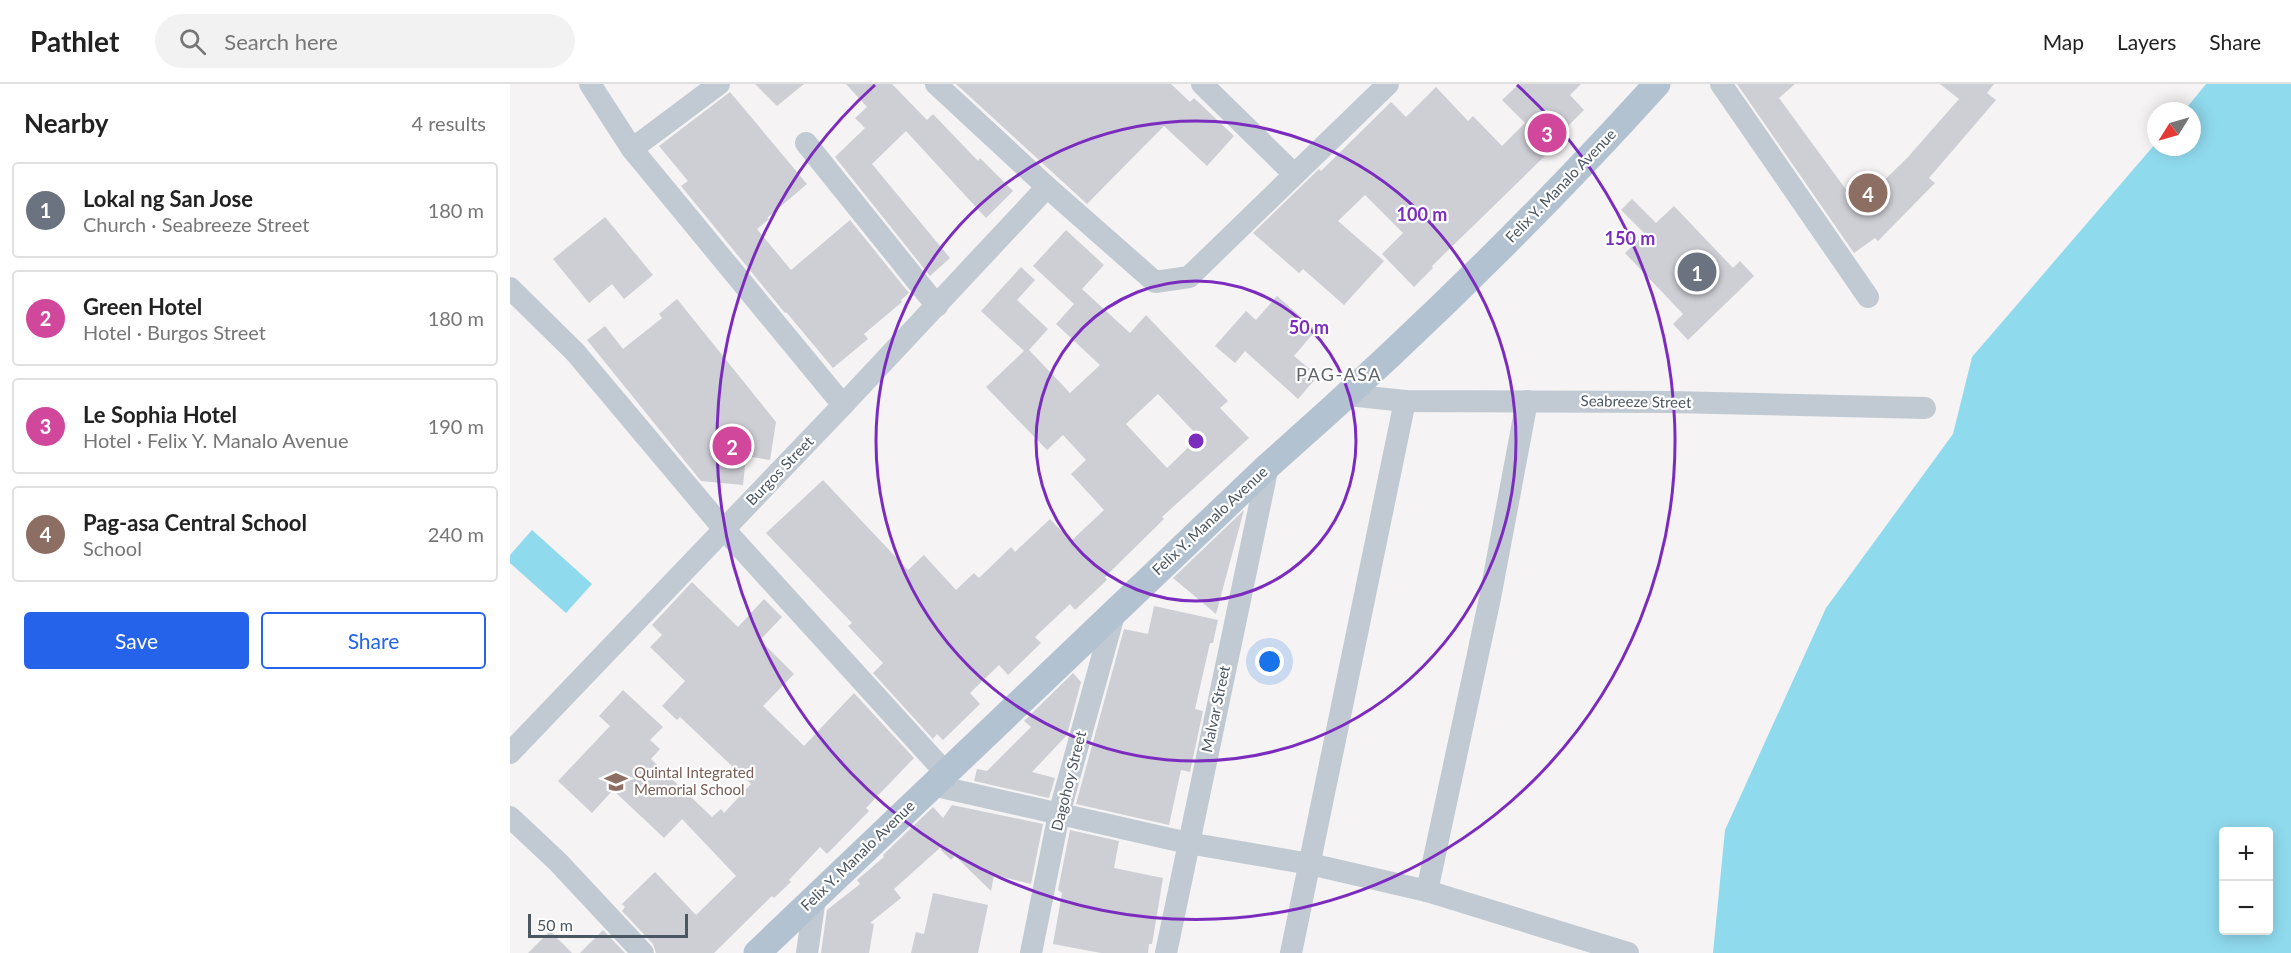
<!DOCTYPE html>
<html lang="en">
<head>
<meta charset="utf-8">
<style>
  body { margin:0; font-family:Lato,sans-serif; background:#f2f2f2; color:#222 }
  .controls { position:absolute; right:18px; bottom:18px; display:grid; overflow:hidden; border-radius:6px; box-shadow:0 3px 15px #0003 }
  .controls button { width:54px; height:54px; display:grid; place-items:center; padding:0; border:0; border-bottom:2px solid #e0e0e0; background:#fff; color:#222; font:30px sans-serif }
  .compass { position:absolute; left:1637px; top:18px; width:54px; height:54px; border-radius:50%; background:#fff; box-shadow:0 3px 15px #0003; rotate:233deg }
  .scale { position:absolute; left:18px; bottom:15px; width:160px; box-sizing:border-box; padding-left:6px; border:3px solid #4a5661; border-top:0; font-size:16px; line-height:21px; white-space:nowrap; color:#4a5661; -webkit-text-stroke:4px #fff; paint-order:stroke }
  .you { position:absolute; left:760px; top:578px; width:21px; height:21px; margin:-15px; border:4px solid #fff; border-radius:50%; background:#1a73e8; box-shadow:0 0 0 9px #1a73e833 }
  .badge { display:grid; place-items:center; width:39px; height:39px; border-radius:50%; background:#2563eb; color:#fff; font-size:20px; font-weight:700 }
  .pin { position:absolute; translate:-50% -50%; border:3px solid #fff; box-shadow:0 2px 6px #0006 }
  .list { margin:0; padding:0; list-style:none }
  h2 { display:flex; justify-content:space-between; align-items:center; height:78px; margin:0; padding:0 24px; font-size:26px }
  h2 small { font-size:20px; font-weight:400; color:#767676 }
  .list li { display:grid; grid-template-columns:39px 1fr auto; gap:18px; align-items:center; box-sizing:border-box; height:96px; margin:0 12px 12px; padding:0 12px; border:2px solid #e0e0e0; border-radius:6px }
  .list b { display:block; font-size:22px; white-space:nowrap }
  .list p { margin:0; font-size:20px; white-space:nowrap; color:#767676 }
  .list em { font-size:20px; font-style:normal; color:#767676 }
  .actions { display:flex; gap:12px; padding:18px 24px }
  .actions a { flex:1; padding:14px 0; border:2px solid #2563eb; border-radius:6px; text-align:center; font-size:21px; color:#2563eb }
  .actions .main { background:#2563eb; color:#fff }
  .icon { flex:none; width:33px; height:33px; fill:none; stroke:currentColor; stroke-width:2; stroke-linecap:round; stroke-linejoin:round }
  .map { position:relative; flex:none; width:1781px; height:869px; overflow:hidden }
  header { display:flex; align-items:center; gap:36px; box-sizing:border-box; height:84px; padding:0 30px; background:#fff; border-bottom:2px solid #e0e0e0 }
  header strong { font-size:28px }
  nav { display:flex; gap:33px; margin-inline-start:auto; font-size:21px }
  .search { width:420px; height:54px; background:#f2f2f2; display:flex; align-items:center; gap:15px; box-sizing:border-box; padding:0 21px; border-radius:33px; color:#767676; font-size:22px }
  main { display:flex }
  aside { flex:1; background:#fff }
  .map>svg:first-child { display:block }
  .water { fill:#90daee; fill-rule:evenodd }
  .building { fill:#cdcfd5; fill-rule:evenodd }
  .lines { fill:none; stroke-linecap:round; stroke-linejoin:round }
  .minor { stroke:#c1cad2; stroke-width:22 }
  .major { stroke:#b3c2d1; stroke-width:27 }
  .ring { fill:none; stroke:#7b2cbf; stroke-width:3 }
  .labels { text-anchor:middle; stroke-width:4.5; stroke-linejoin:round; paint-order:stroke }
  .street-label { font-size:15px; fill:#4a5661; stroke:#fff }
  .education-label { font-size:15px; fill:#785e54; stroke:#fff; text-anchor:start }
  .quarter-label { font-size:18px; letter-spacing:1.5px; fill:#5f6368; stroke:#fff }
  .centre { fill:#7b2cbf; stroke:#fff; stroke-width:3 }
  .ring-label { font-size:18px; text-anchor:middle; font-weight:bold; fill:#7b2cbf; stroke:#fff; stroke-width:4.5; stroke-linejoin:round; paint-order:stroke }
</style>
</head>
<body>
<header>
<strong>Pathlet</strong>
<div class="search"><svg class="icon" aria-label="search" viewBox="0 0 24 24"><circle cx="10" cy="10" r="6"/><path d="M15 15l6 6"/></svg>Search here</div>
<nav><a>Map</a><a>Layers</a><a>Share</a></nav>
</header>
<main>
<aside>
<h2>Nearby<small>4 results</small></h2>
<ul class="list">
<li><span class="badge" style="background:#6b7280">1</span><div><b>Lokal ng San Jose</b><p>Church · Seabreeze Street</p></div><em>180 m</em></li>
<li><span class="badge" style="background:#d1479c">2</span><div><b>Green Hotel</b><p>Hotel · Burgos Street</p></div><em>180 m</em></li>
<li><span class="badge" style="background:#d1479c">3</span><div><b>Le Sophia Hotel</b><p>Hotel · Felix Y. Manalo Avenue</p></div><em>190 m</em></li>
<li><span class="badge" style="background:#8d6e63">4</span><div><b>Pag-asa Central School</b><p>School</p></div><em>240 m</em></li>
</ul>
<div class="actions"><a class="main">Save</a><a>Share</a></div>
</aside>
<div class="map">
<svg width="1781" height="869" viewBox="0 0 1781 869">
  <rect width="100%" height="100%" fill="#f5f3f3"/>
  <g class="water">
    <path d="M1696,0H1781V869H1203L1215,746L1316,524L1443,350L1462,273L1646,59V63H1682V27H1674ZM1714,748H1758V846H1714Z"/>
    <polygon points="22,446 82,500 56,529 0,479 0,471"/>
  </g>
  <g class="building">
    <polygon points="245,0 294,0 267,22"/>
    <polygon points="336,0 382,0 417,36 423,30 468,77 470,74 503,107 476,134 396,47 362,80 440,174 420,192 325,73 355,44 345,34 357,23"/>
    <polygon points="446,0 661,0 680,18 684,14 724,52 697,82 654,42 577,120"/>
    <polygon points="1009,0 1071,0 1060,11 1074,26 1037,63 1040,67 922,182 923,184 904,203 872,170 893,149 855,111 828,137 874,177 834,221 793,185 789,189 743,149 809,85 811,87 881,18 896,33 926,3 958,37 963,32 992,62 1015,39 992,16"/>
    <polygon points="1227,0 1285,0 1269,14 1348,122 1398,73 1449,15 1430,0 1484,0 1477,9 1486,16 1419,94 1425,99 1368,157 1365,154 1344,169"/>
    <polygon points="220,8 297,100 257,134 259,135 247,145 281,186 340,136 399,209 391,216 392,218 354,250 358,255 323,284 276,228 275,229 171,102 178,97 149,62"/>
    <polygon points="1122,115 1146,139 1164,122 1223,184 1230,177 1244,192 1178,256 1163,240 1173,230 1115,169 1135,150 1111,126"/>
    <polygon points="95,133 143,191 114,215 102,200 79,219 43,175"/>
    <path d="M556,146L594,181L572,205L620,249L636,231L718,317L710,324L739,354L652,433L654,435L595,493L597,496L565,526L560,520L525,553L531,559L498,591L489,581L460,609L470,620L433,656L427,650L423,655L363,589L373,579L338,542L342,539L256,449L313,396L398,486L414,471L446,506L464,489L469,494L501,463L505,468L540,435L561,457L594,426L561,390L576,376L553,351L537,366L476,303L514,267L471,227L511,183L525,196L507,216L538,245L519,266L560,309L590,281L546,240L564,220L523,182ZM648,310L689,353L657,384L616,340Z"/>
    <polygon points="767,212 806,246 784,272 808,292 788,315 735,267 725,279 705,262 736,227 746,236"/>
    <polygon points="167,215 266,338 260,376 236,372 233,401 191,397 77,256 95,242 113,265 152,234 149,230"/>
    <polygon points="734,426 706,530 663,494"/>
    <polygon points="182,498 228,543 254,515 272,533 250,556 284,590 253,622 294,662 344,609 404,674 356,724 359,727 317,770 310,763 279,796 281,798 264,814 262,812 204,869 146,869 143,860 112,827 115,823 112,820 145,788 186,831 226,792 172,735 154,754 103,706 82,729 48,697 100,642 89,632 113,606 153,643 140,656 150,665 141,675 202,733 211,725 214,729 241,700 170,633 167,636 152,622 175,597 140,563 152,551 142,541"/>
    <polygon points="644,522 708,536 703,559 700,559 685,625 693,627 680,688 671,686 659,741 566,720 614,545 638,550"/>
    <polygon points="563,589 571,598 557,651 522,688 545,694 539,714 464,697 467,685 477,687 521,643 514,637"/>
    <polygon points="442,721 533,740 521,800 484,791 481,807 445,772 441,776 431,766 432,762 384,805 391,814 360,839 364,840 359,869 311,869 317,826 350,800 347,796 374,773 373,771 423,723 433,734"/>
    <polygon points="560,746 609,757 604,784 653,794 642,860 639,860 638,869 591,869 543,860 552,809 548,806"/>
    <polygon points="423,809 478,821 468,869 401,869 406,848 414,850"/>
    <polygon points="93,846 115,869 70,869"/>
    <polygon points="40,847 62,869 18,869"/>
  </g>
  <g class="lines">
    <g class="minor">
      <polyline points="80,0 122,65 333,321"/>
      <polyline points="426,0 537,103 645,198 679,193 878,0"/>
      <polyline points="692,0 784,90"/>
      <polyline points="1211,0 1358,213"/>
      <polyline points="296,59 427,222"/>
      <polyline points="122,65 209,0"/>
      <polyline points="0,204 65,268 213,444 435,688"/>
      <polyline points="838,311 895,317 1161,318 1415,324"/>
      <polyline points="0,669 333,321 537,103"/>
      <polyline points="422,701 678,759 800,780 917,807 1118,869"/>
      <polyline points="0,733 48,778 133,869"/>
      <polyline points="917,807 980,514 1017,317"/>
      <polyline points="297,869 305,814"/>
      <polyline points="521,869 549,730 605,527"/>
      <polyline points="656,869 758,382"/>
      <polyline points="781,869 895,317"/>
    </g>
    <path class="major" d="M247,869L758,382C894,262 1025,135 1147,0"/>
  </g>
  <g class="ring">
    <circle cx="686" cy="357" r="160"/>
    <circle cx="686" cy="357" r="320"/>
    <path d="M1007 1A479 479 0 1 1 365 1"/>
  </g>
  <defs>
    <g id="school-bare" transform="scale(1.8)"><path d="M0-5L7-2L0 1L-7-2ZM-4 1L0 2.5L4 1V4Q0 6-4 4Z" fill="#8d6e63" stroke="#fff" stroke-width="2.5" paint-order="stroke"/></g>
  </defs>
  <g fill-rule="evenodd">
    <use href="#school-bare" x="106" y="698"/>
  </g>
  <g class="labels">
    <g class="street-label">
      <text transform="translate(1051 102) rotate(-46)" y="5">Felix Y. Manalo Avenue</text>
      <text transform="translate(1126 318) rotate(1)" y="5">Seabreeze Street</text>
      <text transform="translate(270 387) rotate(-46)" y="5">Burgos Street</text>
      <text transform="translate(700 437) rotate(-43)" y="5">Felix Y. Manalo Avenue</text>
      <text transform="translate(706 625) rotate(-78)" y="5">Malvar Street</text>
      <text transform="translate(559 697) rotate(-76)" y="5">Dagohoy Street</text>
      <text transform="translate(348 772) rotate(-44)" y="5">Felix Y. Manalo Avenue</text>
    </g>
    <g class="education-label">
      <text x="124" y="694">Quintal Integrated<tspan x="124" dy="17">Memorial School</tspan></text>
    </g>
    <g class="quarter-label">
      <text x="829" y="297">PAG-ASA</text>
    </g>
  </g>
  <circle cx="686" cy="357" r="9" class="centre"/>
  <g class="ring-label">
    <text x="912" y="137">100 m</text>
    <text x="1120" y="161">150 m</text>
    <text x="799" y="250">50 m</text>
  </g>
</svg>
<div class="controls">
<button>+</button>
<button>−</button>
</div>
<svg class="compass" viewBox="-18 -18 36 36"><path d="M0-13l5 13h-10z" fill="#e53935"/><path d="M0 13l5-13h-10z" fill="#767676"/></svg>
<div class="scale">50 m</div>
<div class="you"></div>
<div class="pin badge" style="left:1187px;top:188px;background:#6b7280">1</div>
<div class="pin badge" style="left:222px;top:362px;background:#d1479c">2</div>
<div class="pin badge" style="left:1037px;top:49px;background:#d1479c">3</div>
<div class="pin badge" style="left:1358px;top:109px;background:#8d6e63">4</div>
</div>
</main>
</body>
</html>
